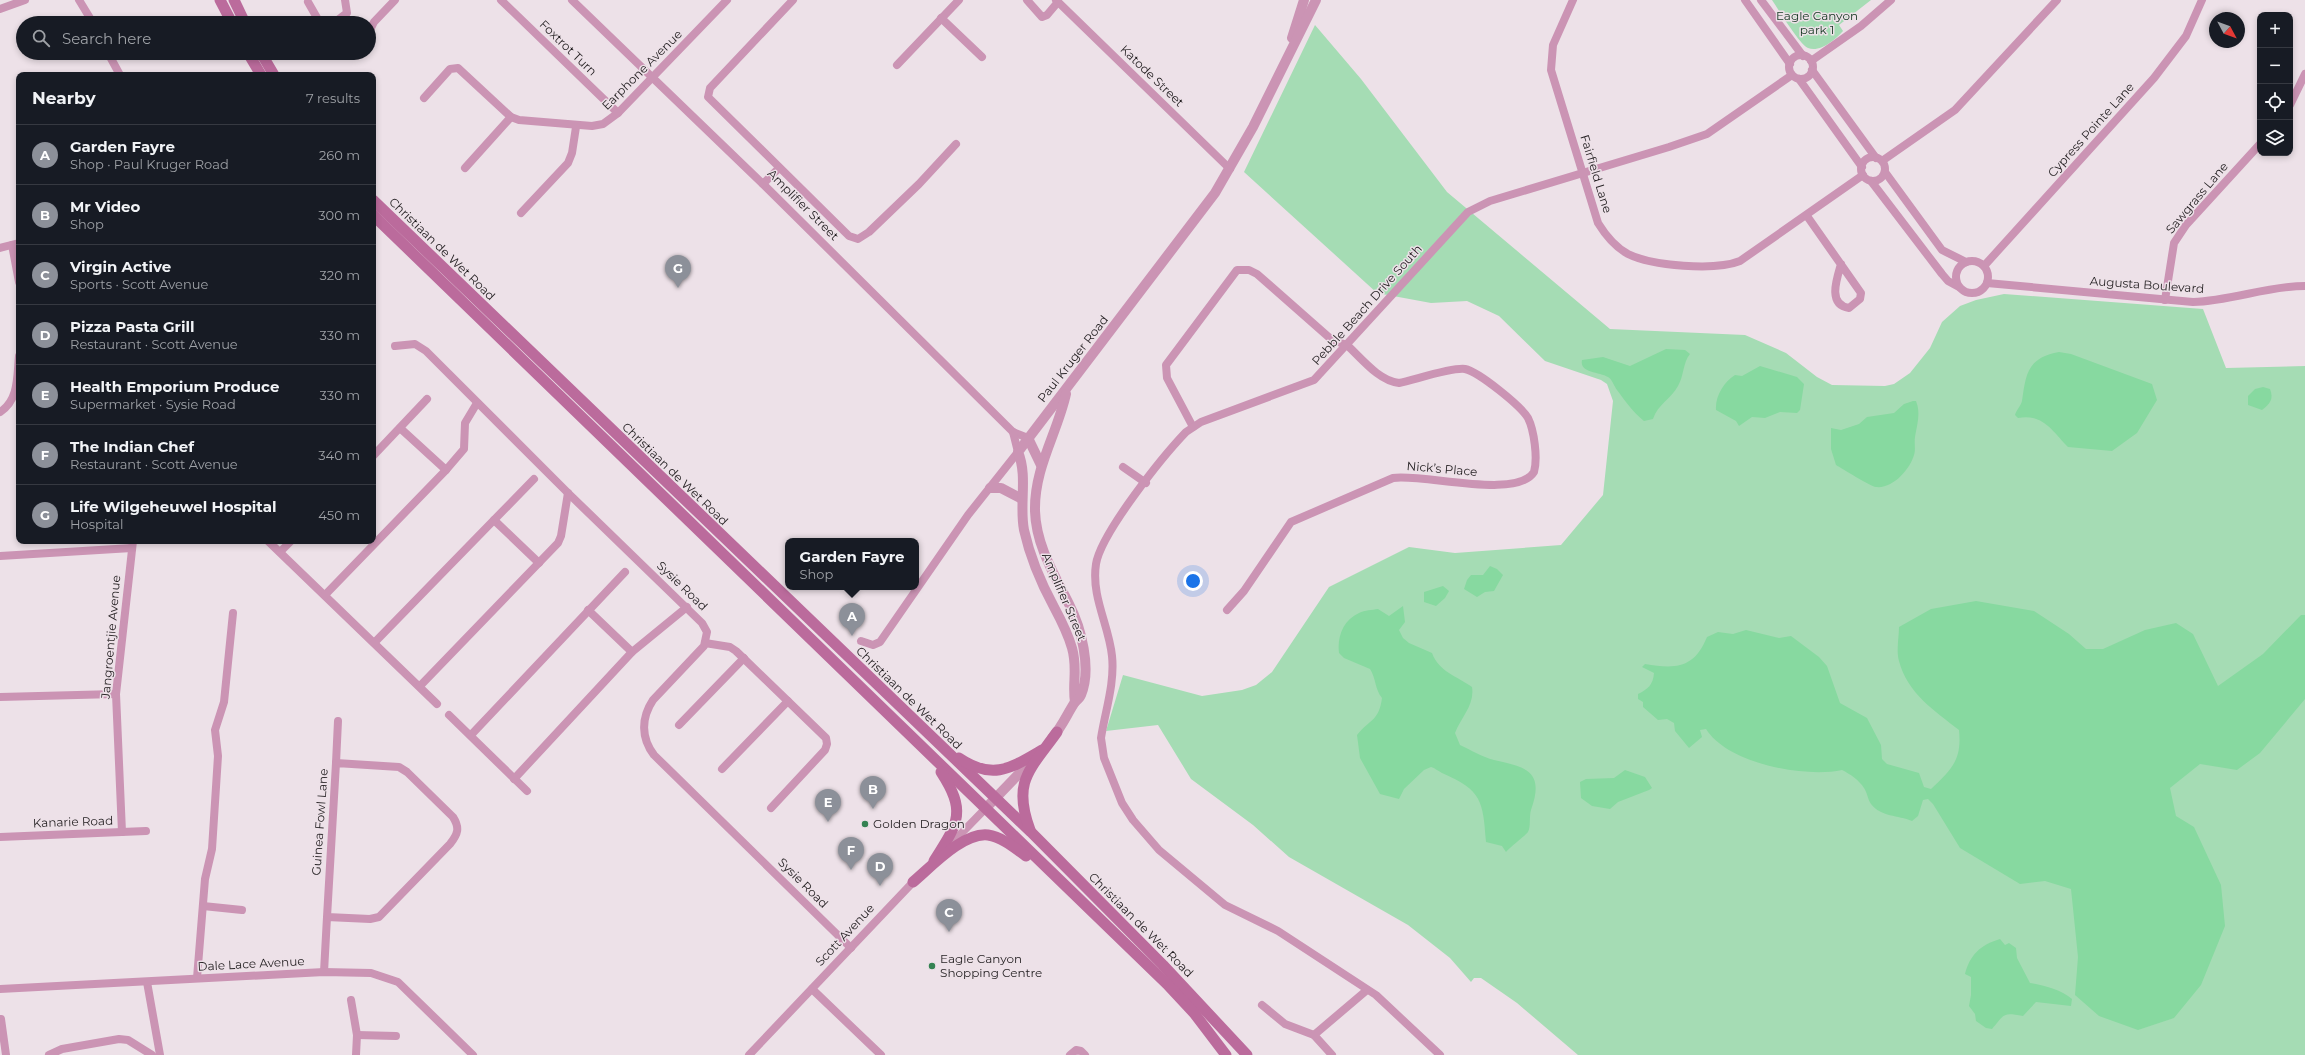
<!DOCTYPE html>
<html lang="en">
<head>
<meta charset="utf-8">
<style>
  body { margin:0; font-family:Montserrat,sans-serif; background:#20242c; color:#f1f3f6 }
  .controls { position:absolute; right:12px; top:12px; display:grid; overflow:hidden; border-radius:8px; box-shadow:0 2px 6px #0003 }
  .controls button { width:36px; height:36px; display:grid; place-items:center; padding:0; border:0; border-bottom:1px solid #363941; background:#171b24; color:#f1f3f6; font:20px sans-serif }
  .compass { position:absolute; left:2209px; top:12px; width:36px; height:36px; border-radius:50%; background:#171b24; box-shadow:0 2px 6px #0003; rotate:131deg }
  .you { position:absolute; left:1193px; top:581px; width:14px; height:14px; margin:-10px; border:3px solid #fff; border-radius:50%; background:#1a73e8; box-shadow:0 0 0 6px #1a73e833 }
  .badge { display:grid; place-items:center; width:26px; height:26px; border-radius:50%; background:#8c9099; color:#fff; font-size:13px; font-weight:700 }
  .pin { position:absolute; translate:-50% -33px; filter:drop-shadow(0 1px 2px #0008) }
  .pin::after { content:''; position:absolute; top:21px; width:14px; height:12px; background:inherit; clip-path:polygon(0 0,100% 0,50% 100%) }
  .popup { position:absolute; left:785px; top:538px; width:134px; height:52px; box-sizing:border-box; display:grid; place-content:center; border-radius:8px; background:#171b24; filter:drop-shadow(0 1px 3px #0005); font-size:13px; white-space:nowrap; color:#9ea1a6 }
  .popup b { font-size:15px; color:#f1f3f6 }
  .popup::after { content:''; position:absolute; left:50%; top:100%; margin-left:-8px; border:8px solid transparent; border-top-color:#171b24 }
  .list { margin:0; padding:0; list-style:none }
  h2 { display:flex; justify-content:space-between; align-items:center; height:52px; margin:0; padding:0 16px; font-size:17px }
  h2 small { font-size:13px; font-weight:400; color:#9ea1a6 }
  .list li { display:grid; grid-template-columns:26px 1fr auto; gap:12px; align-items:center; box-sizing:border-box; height:60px; padding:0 16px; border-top:1px solid #363941 }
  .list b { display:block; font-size:15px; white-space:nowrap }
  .list p { margin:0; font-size:13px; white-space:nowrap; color:#9ea1a6 }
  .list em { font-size:13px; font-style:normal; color:#9ea1a6 }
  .icon { flex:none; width:22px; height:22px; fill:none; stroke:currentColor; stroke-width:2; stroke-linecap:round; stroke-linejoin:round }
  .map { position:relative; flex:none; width:2305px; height:1055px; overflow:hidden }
  .search { position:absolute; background:#171b24; box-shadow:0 2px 6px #0003; left:16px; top:16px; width:360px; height:44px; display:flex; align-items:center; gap:10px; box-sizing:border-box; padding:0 14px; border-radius:22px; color:#9ea1a6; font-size:15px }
  .panel { position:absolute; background:#171b24; box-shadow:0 2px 6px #0003; left:16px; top:72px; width:360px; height:472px; border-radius:8px }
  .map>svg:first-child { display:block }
  .green { fill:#a5dcb4 }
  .water { fill:#87d9a0 }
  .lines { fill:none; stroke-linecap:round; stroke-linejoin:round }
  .minor { stroke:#cb94b4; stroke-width:8 }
  .tertiary { stroke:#cb94b4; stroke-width:10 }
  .secondary { stroke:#bb6b9c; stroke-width:11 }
  .poi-dot { fill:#348252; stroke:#ede1e8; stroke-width:1.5 }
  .labels { text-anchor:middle; stroke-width:3; stroke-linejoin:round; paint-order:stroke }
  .park-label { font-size:12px; fill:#12351f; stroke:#ede1e8 }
  .street-label { font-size:12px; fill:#221e20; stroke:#ede1e8 }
  .poi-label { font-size:12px; fill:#221e20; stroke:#ede1e8; text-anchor:start }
</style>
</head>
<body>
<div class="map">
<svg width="2305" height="1055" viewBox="0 0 2305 1055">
  <rect width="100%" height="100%" fill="#ede1e8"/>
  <g class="green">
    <path d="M1772,0H1871L1839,25L1843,31C1836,39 1820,53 1808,48C1800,45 1778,9 1772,0Z"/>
    <polygon points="1315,25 1361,79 1447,192 1610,329 1745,335 1786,353 1817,377 1832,385 1885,386 1894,384 1910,373 1930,348 1942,322 1960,306 1976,300 2004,294 2203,309 2226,368 2305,366 2305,1055 1578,1055 1517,1003 1481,978 1474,978 1471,982 1450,958 1408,925 1289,857 1253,825 1191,779 1158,725 1106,731 1123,675 1202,696 1242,690 1256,685 1272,672 1329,587 1409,547 1455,553 1561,545 1603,495 1613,401 1607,384 1601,380 1545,361 1499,316 1467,301 1431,303 1377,293 1244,172"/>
  </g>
  <g class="water">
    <path d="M1666,349L1685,350L1690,354C1683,362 1684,376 1678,386C1671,399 1658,404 1653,419L1644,421C1633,412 1625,401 1617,390C1614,386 1612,379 1608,377C1600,372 1579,373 1582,360L1603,357L1630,366Z"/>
    <path d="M2059,352L2071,354L2152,384L2157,400L2137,433L2112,451L2068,447C2053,432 2043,413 2018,418L2015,415C2016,410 2021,406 2022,401C2026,374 2027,358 2059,352Z"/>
    <path d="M1760,366L1797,377L1804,384L1800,410L1797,413L1780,412L1765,418L1752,417L1739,426L1736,421L1716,410C1715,396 1724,382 1735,375L1742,376Z"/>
    <path d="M2263,387L2270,389C2274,399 2270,404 2262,410L2248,405V396L2255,389Z"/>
    <path d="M1913,401H1916C1921,413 1917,425 1915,437C1914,443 1916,450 1914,455C1910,469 1893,489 1876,487C1870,486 1843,469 1836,465L1831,449V428L1841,430L1859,424L1867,417L1894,413L1904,404Z"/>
    <polygon points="1490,566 1497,569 1503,575 1494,591 1485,592 1477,597 1464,589 1467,580 1471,575 1483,575"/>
    <polygon points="1443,586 1449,591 1445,598 1436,606 1424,602 1424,592"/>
    <path d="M1976,601L2034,611L2069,634L2086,649H2103L2145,630L2176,623L2193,634L2218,686L2263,654L2301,615H2305V699L2260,753L2237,770L2200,764L2170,788L2176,816L2194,827L2221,885L2225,926L2201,985L2174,1018L2138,1030L2099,1016L2075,995L2078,957L2071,889L2045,881L2020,884L1960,848L1933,804L1928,799L1923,800L1918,816L1912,821C1898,815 1881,817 1871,804C1868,800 1867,792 1864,788C1859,780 1850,774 1842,770C1805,778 1728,764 1706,729L1700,730L1702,737L1689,748L1675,731L1674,723L1667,719L1658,720L1643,707V702L1638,699V694C1648,689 1653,685 1654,673L1642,667L1645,664C1675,669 1694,669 1707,637L1718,632L1733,634L1746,630L1779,638L1791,636L1819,657L1827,666L1840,703L1867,718L1881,745L1882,759L1887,764L1919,773L1924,787L1931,789C1952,769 1962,760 1959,730C1935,711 1907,693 1899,661C1896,651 1899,637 1899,627L1931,609Z"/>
    <path d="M1403,606L1405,622L1399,630L1403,638L1409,643L1432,653C1439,672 1457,676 1472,687C1475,705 1461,717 1455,733L1460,745C1471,750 1482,757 1494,760C1526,767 1545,771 1531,810C1529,816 1531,827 1528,832C1525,836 1512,845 1506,852L1502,846L1486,842C1483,801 1482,790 1442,773C1438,771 1435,768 1431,767L1424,770L1404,789L1399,799L1380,794L1360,758L1357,735C1370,719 1379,721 1382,698C1375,690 1376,678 1370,669L1344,658L1339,653C1337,637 1343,620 1359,613C1365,610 1372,610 1378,609L1389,616Z"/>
    <polygon points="1625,770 1645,777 1652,788 1649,790 1618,802 1610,809 1592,806 1581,798 1580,782 1586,779 1614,778"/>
    <path d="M2000,939L2005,945L2009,943L2016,948L2017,958L2030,983C2043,985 2062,990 2072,999L2071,1006L2036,1002L2023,1016C2002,1012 2005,1014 1992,1029L1986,1028L1976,1021L1975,1014L1969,1006L1971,995V977L1965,974C1970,955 1980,945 2000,939Z"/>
  </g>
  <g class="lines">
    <g class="minor">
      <polyline points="79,0 93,23"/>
      <polyline points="501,0 618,113"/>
      <polyline points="572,0 763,184 1013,432 1028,438"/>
      <polyline points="793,0 710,88 708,97 849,236 858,239 869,232 919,184 956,144"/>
      <polyline points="1027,0 1042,17 1047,15 1058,2"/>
      <polyline points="1056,0 1230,169"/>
      <path d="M1573,0L1553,45L1551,70L1598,223C1606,236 1615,247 1628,254C1652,266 1715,271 1740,261L1863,175"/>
      <polyline points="1745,0 1790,64"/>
      <polyline points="1761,0 1803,56"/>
      <polyline points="308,2 320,23"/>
      <polyline points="0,9 25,0"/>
      <polyline points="941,18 982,57"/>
      <polyline points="334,23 347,13 345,0"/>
      <polyline points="369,32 374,22 395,0"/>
      <polyline points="108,53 120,75"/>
      <circle cx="1801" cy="67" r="12"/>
      <polyline points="1811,61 1861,26 1891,0"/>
      <polyline points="897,65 959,0"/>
      <polyline points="1812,70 1876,158"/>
      <polyline points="1799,79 1862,167"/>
      <polyline points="424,98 450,69 458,68 511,117 519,120 592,126 603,124 618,113 727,0"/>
      <polyline points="2290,105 2305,74"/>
      <circle cx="1873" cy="169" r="12"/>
      <polyline points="1882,161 1955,110 2057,0"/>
      <polyline points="465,168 511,117"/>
      <polyline points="1885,172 1942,250 1966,262"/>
      <polyline points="1871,181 1942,274 1948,281 1959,287"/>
      <polyline points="763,184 779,168"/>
      <polyline points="521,213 568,163 572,153 576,127"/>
      <path d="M1807,216L1861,293L1860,299L1849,308C1827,305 1837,278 1841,264"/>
      <polyline points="12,245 19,282"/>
      <polyline points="0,248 19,243"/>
      <circle cx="1972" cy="277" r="16"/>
      <polyline points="1984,266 2154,78 2186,36 2202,0"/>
      <path d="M1987,283L2193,302C2231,301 2267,286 2305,286"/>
      <polyline points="2165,300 2174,243 2186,225 2260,144"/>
      <path d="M395,346L415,344L426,351L568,493L702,623L707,632L704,646L653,700C641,718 641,738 654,755L851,948"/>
      <path d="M0,412C19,400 17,376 19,356"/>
      <polyline points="1193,427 1167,378 1166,365 1237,270 1249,270 1257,274 1332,340 1347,345"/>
      <polyline points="400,428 446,470 464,449 465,423 477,403"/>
      <polyline points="373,456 427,399"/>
      <polyline points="1123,467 1146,483"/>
      <polyline points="494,520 539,563"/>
      <polyline points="268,541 437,704"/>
      <polyline points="280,552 291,541"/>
      <polyline points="0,556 132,548"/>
      <polyline points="325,595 446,470"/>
      <polyline points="588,610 632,652"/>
      <path d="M1227,610L1244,591L1291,522L1393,478C1422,473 1517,500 1534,472C1538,458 1534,430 1528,418C1521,406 1479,372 1465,369C1452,367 1414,380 1399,383C1379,381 1362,359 1347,345"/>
      <polyline points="861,641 873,645 880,642 968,515 1018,452 1013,432"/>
      <polyline points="375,642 534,479"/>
      <polyline points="705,643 730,647 736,651 826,738 827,744 825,750 771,808"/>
      <polyline points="420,686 558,543 561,536 568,493"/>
      <polyline points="0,697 116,694"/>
      <polyline points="449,715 527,791"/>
      <polyline points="679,725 744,658"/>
      <polyline points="471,735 625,572"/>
      <polyline points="336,763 338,721"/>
      <polyline points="722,769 788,701"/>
      <polyline points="514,779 632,652 687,607"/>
      <polyline points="122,832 116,694 133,541"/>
      <polyline points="0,837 146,831"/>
      <polyline points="947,848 985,809"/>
      <polyline points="203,906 242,910"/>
      <path d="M324,972L327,917L370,919L379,917L450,844C458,834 460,828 453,817L407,772L399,767L336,763L327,917"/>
      <polyline points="197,978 205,879 212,849 218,756 215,730 224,702 233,613"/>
      <polyline points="147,982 160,1055"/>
      <polyline points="0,989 324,972 371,973 398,982 473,1055"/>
      <polyline points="812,989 881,1055"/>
      <polyline points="351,1000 357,1035 356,1055"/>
      <polyline points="1262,1005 1285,1024 1314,1035"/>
      <polyline points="1,1019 6,1055"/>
      <polyline points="357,1035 396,1036"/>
      <polyline points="49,1055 62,1049 119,1039 128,1040 152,1055"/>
      <polyline points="749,1055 916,879"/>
      <polyline points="1070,1055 1076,1050 1081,1051 1085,1055"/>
      <polyline points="1332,1055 1314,1035 1367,990"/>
      <path d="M1440,1055L1376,995L1278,931L1225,905L1159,850L1133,820L1122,803L1104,758L1101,738C1105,712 1115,683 1112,656C1109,625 1091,597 1096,564C1101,533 1163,456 1186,432L1201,422L1314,380L1468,212L1490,201L1669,147L1707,134L1792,75"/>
    </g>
    <g class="tertiary">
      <polyline points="1292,38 1304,0"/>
      <polyline points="1028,438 1041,465"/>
      <polyline points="990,488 1001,488 1022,499"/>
      <path d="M1075,702C1072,683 1078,669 1072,648C1068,634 1061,620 1054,607C1041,583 1030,557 1024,530C1019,505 1028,476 1018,452L1215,193L1253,127L1316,0"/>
      <path d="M1052,738C1062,727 1067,714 1075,702C1077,700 1080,698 1081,695C1092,669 1081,627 1069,604C1054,574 1036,545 1035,511C1034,468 1057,434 1066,394"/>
      <polyline points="985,809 1035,757"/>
    </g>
    <g class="secondary">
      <polyline points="220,0 232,23"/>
      <polyline points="234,0 245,23"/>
      <polyline points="248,53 261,75"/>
      <polyline points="261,53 274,75"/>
      <polyline points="373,200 1031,832 1163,965 1247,1055"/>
      <polyline points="373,215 1167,984 1194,1013 1226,1055"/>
      <path d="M959,758C993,781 1011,768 1042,750"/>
      <path d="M1030,830C1012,781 1030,770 1057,732"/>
      <path d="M934,861C958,823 967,812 941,772"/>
      <path d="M913,882C931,867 963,832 988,835C1002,837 1015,848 1026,856"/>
    </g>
  </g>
  <g class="poi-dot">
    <circle cx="865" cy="824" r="4"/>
    <circle cx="932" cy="966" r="4"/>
  </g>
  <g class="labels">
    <g class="park-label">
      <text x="1817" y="20">Eagle Canyon<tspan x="1817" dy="14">park 1</tspan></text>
    </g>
    <g class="street-label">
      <text transform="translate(568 48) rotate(44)" y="4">Foxtrot Turn</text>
      <text transform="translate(642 70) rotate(-45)" y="4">Earphone Avenue</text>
      <text transform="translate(1152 76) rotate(44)" y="4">Katode Street</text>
      <text transform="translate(2091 130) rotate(-48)" y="4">Cypress Pointe Lane</text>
      <text transform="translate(1596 174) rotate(73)" y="4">Fairfield Lane</text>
      <text transform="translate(2197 198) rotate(-50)" y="4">Sawgrass Lane</text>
      <text transform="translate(803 205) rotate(45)" y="4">Amplifier Street</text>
      <text transform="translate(442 249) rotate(44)" y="4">Christiaan de Wet Road</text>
      <text transform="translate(2147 285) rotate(4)" y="4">Augusta Boulevard</text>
      <text transform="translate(1367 305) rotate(-48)" y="4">Pebble Beach Drive South</text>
      <text transform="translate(1073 359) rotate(-52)" y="4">Paul Kruger Road</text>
      <text transform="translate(1442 469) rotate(5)" y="4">Nick’s Place</text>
      <text transform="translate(675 474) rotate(44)" y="4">Christiaan de Wet Road</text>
      <text transform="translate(682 586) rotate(44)" y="4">Sysie Road</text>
      <text transform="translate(1064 597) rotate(67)" y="4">Amplifier Street</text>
      <text transform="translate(111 637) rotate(-85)" y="4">Jangroentjie Avenue</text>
      <text transform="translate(909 698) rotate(44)" y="4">Christiaan de Wet Road</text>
      <text transform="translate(73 822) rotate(-2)" y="4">Kanarie Road</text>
      <text transform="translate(320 822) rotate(-86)" y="4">Guinea Fowl Lane</text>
      <text transform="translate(803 883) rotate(45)" y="4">Sysie Road</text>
      <text transform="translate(1141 925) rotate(45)" y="4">Christiaan de Wet Road</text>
      <text transform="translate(845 935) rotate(-47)" y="4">Scott Avenue</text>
      <text transform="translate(251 964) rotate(-3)" y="4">Dale Lace Avenue</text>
    </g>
    <g class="poi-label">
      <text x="873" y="828">Golden Dragon</text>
      <text x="940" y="963">Eagle Canyon<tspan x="940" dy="14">Shopping Centre</tspan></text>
    </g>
  </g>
</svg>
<div class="controls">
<button>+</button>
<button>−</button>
<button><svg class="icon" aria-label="locate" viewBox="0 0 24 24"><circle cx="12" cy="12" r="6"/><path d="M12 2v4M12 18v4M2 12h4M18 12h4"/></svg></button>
<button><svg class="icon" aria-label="layers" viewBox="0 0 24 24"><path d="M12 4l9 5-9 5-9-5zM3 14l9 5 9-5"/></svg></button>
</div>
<svg class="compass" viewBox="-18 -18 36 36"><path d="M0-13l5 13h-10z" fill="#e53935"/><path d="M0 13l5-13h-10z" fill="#9ea1a6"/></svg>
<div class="you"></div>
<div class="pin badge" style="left:852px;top:636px">A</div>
<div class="popup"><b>Garden Fayre</b>Shop</div>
<div class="pin badge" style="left:873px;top:809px">B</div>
<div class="pin badge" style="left:949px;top:932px">C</div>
<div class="pin badge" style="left:880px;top:886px">D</div>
<div class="pin badge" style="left:828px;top:822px">E</div>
<div class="pin badge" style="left:851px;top:870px">F</div>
<div class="pin badge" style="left:678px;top:288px">G</div>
<div class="search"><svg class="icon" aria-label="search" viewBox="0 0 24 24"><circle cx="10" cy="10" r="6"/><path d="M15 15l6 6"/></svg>Search here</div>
<section class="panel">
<h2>Nearby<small>7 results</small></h2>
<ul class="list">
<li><span class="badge">A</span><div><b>Garden Fayre</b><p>Shop · Paul Kruger Road</p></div><em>260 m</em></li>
<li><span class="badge">B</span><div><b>Mr Video</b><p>Shop</p></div><em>300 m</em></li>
<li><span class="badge">C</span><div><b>Virgin Active</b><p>Sports · Scott Avenue</p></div><em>320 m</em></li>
<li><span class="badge">D</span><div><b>Pizza Pasta Grill</b><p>Restaurant · Scott Avenue</p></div><em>330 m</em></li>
<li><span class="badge">E</span><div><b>Health Emporium Produce</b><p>Supermarket · Sysie Road</p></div><em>330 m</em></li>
<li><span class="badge">F</span><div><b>The Indian Chef</b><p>Restaurant · Scott Avenue</p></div><em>340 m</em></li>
<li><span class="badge">G</span><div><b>Life Wilgeheuwel Hospital</b><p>Hospital</p></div><em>450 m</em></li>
</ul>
</section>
</div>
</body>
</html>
